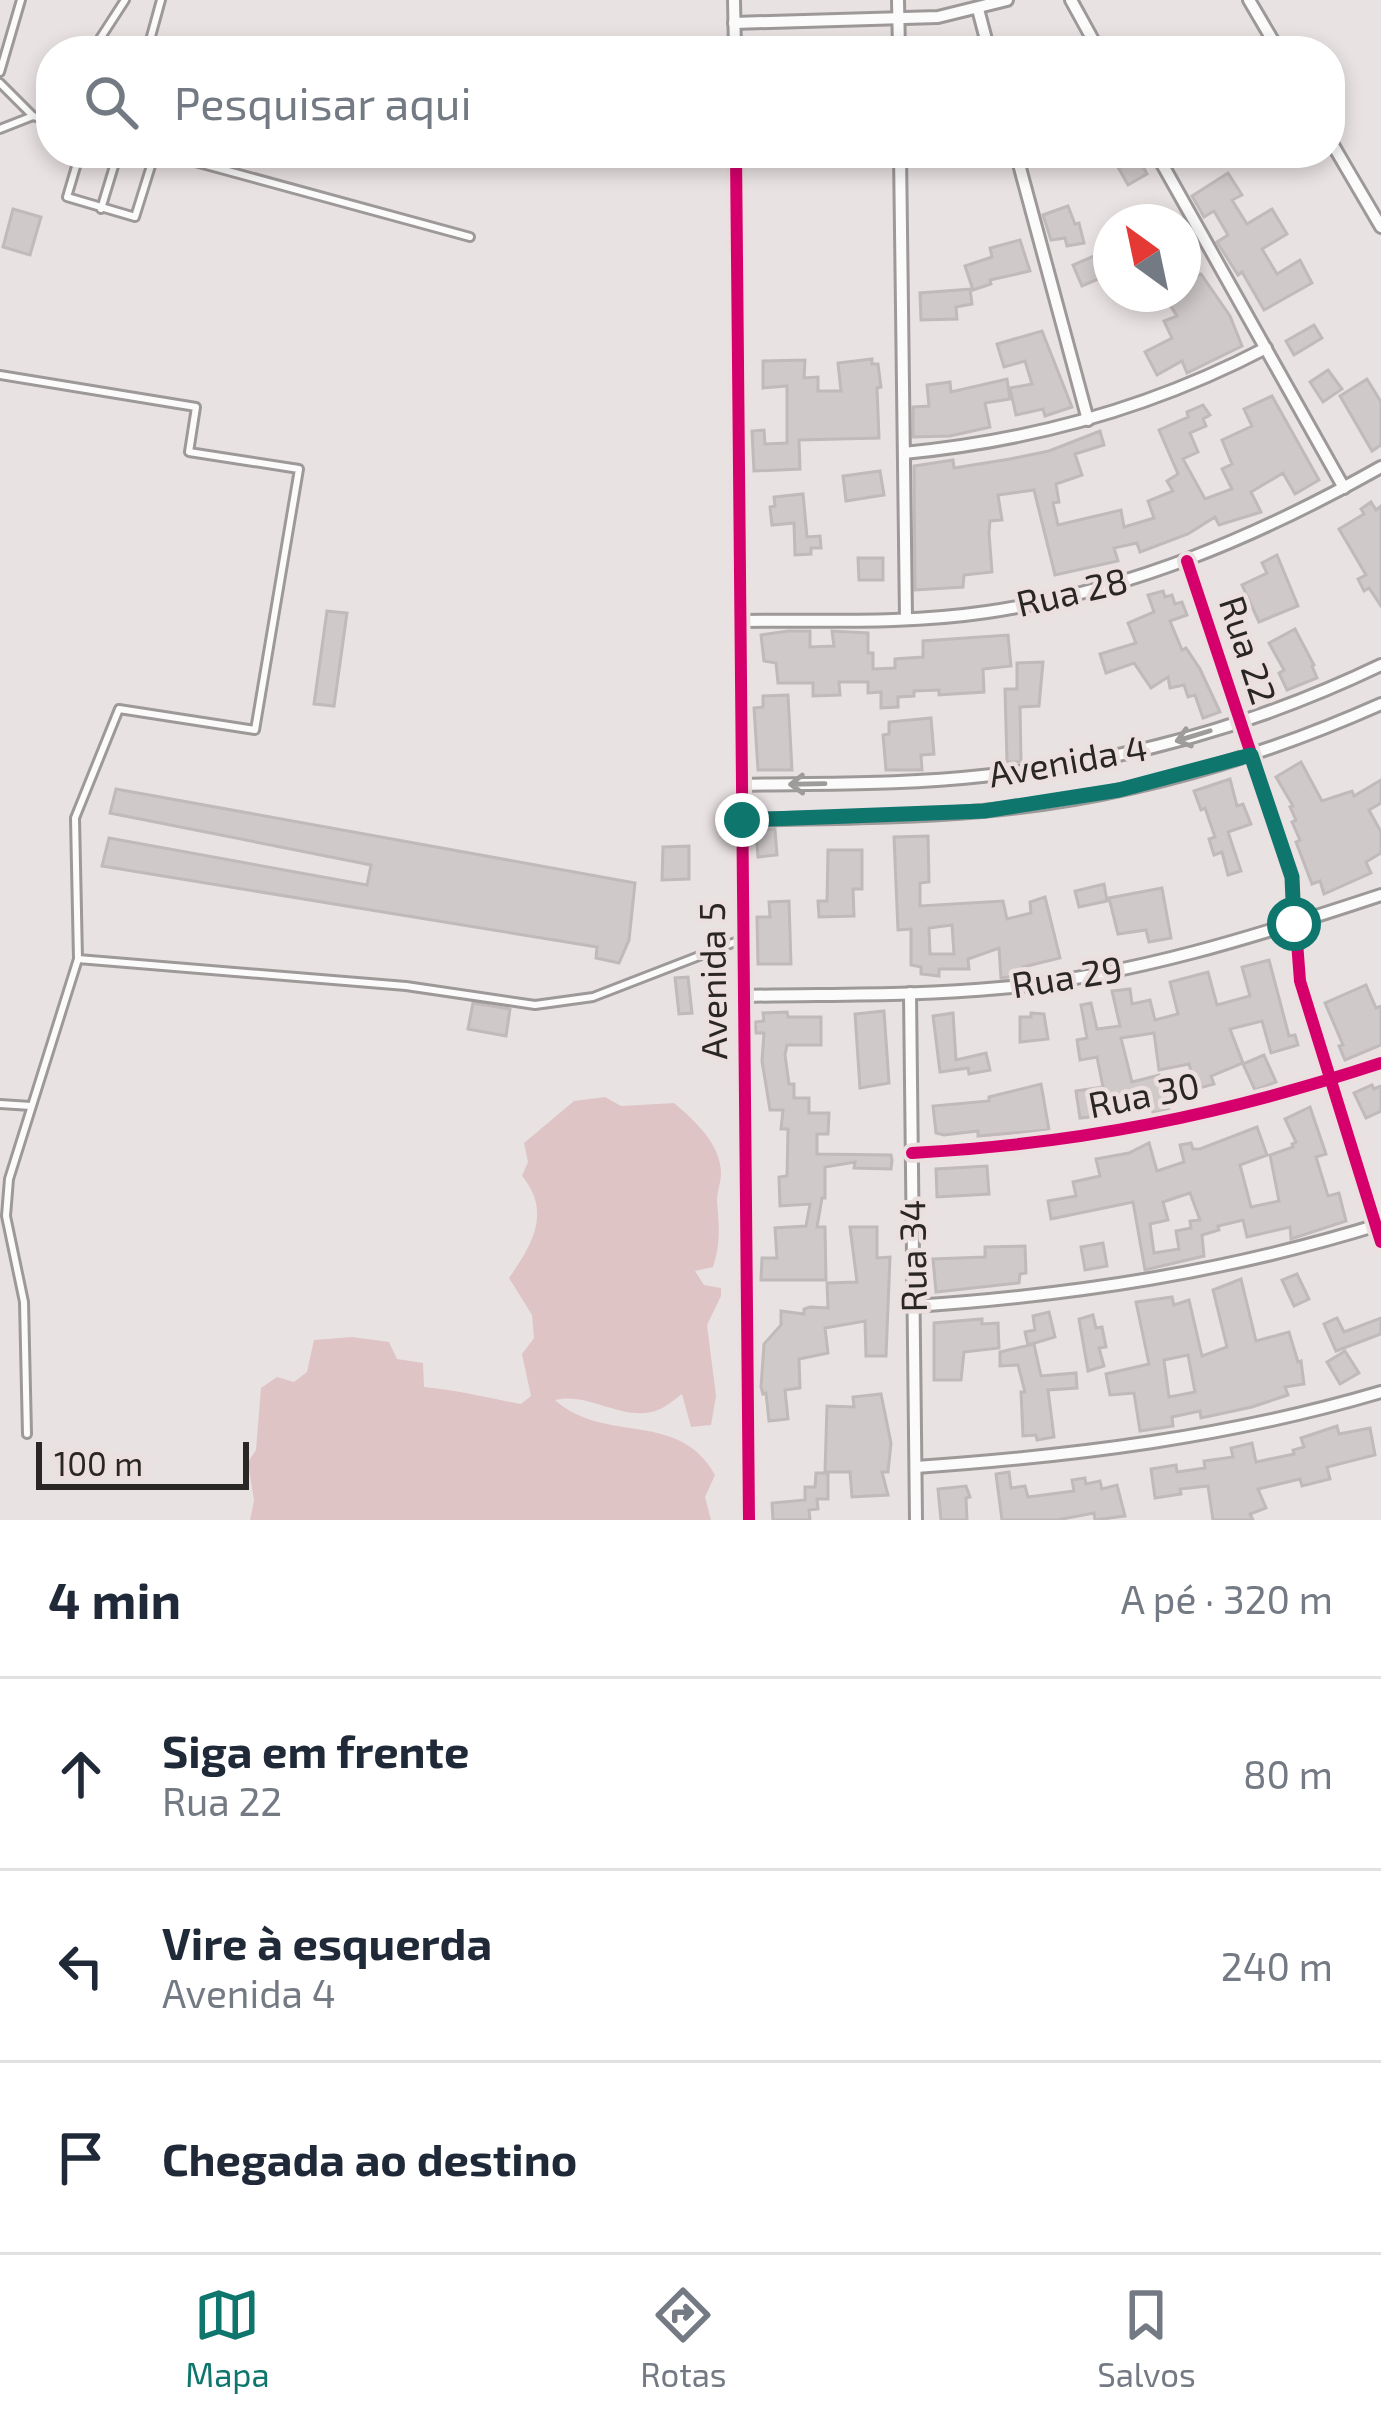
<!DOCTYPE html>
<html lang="pt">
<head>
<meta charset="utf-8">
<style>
  body { margin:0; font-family:"Exo 2",sans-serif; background:#f6f6f7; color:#1f2937 }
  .compass { position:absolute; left:1093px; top:204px; width:108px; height:108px; border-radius:50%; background:#fff; box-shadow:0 6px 18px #0003; rotate:327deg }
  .scale { position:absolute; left:36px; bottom:30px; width:213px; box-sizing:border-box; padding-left:12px; border:6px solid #2b2626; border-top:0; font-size:33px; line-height:42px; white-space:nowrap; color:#2b2626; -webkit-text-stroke:9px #ecdfdf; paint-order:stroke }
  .stop { position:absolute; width:36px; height:36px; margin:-27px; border:9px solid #0f766e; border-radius:50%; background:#fff }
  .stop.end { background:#0f766e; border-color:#fff; box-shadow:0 3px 12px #0008 }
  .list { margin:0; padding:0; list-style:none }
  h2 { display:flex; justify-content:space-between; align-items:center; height:156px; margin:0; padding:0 48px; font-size:51px }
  h2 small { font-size:39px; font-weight:400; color:#747a83 }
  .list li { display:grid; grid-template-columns:78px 1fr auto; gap:36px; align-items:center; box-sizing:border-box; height:192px; padding:0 48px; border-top:3px solid #e0e1e3 }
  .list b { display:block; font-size:45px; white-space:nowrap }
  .list p { margin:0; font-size:39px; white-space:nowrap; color:#747a83 }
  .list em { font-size:39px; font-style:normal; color:#747a83 }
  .icon { flex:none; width:66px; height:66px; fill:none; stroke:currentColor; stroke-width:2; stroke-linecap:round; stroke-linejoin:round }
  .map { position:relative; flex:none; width:1381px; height:1520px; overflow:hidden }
  .search { position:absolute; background:#fff; box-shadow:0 6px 18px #0003; left:36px; right:36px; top:36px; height:132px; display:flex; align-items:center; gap:30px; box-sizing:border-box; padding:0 42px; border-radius:48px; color:#747a83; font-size:45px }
  .sheet { height:732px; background:#fff }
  nav { display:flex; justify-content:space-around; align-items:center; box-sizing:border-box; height:168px; border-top:3px solid #e0e1e3; background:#fff; font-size:33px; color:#747a83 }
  nav a { display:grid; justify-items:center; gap:6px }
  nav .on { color:#0f766e }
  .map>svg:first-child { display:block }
  .green { fill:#dfc4c5 }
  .building { fill:#cfc9c9; stroke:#c0baba; stroke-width:3; fill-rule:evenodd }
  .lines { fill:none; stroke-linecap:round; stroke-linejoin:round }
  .lane-casing { stroke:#9e9999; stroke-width:12 }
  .street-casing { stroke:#9e9999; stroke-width:16 }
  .lane { stroke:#fcfbfb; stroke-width:6 }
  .street { stroke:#fcfbfb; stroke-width:10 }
  .cycleway-casing { stroke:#ecdfdf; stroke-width:20 }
  .cycleway { stroke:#d6006c; stroke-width:12 }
  .oneway { stroke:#9e9b9b }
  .route { stroke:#0f766e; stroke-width:15 }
  .labels { text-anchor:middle; stroke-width:9; stroke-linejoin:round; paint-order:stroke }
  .street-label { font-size:36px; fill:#2b2626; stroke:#ecdfdf }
</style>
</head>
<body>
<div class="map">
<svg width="1381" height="1520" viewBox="0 0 1381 1520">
  <rect width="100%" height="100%" fill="#e9e2e2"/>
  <path class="green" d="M605,1097L621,1106L674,1103C694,1120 721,1144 721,1173C721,1182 717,1192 717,1201C719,1226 721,1243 713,1267L695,1271L704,1285L721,1288V1296L707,1325L716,1396L711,1425L691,1427L682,1394C675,1399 666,1407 658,1410C624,1423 588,1391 555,1400C605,1445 679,1409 715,1475L705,1497L711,1520H250L254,1501L248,1462L256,1450L261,1388L277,1377L294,1382L307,1372L314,1340L352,1337L389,1342L397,1359L423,1363L424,1387C458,1390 488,1398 521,1404L531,1396L522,1354L534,1338L532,1315L509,1278C532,1245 552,1212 522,1176L528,1162L524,1143L574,1101Z"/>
  <g class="building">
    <polygon points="1126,153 1136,153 1147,174 1128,185 1114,160"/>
    <polygon points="1228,173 1242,195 1232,200 1247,224 1272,209 1287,234 1262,249 1277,274 1300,260 1312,283 1264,310 1242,272 1238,275 1217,242 1228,235 1214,211 1204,217 1192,196"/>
    <polygon points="1068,206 1075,224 1079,223 1084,243 1067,246 1065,238 1051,240 1043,215"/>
    <polygon points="13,209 41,217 30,255 3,247"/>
    <polygon points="1020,240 1030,271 990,280 991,284 973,290 965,266 992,257 990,248"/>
    <polygon points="1094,256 1103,277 1082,286 1073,265"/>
    <polygon points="1201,274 1230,316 1242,346 1187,373 1182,361 1157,375 1145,352 1172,338 1164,321 1177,316 1163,294 1183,294 1183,281"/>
    <polygon points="970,289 972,304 956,307 957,319 921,320 920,293"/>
    <polygon points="1314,325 1322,338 1294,355 1286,341"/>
    <polygon points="1042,331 1072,407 1045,416 1043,409 1016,415 1010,388 1032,384 1025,361 1004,367 997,344"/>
    <polygon points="872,359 872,364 878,364 881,387 877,388 879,438 799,440 800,469 754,471 752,431 764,430 765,444 787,443 787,386 763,388 763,361 805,360 804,378 818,377 818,391 841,391 838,363"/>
    <polygon points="1328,370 1342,389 1323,402 1310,382"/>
    <polygon points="1007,379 1010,399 985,403 990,427 950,436 913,437 913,407 929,406 927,385 950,382 951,392"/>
    <polygon points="1367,379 1381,402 1381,445 1372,451 1340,396"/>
    <polygon points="1272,396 1319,480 1295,494 1283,473 1251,492 1261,512 1219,525 1215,517 1188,534 1140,552 1137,543 1114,548 1118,561 1055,575 1034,490 998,495 1002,520 990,521 989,533 992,572 964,575 963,587 915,590 914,466 953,460 954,468 1010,459 1049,451 1100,431 1104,445 1075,454 1082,475 1056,484 1059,502 1053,503 1058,525 1121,510 1124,527 1154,518 1148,501 1173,491 1167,481 1178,474 1159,430 1188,417 1187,412 1203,405 1210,415 1203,419 1206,426 1190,433 1198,452 1183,459 1205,499 1232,489 1222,469 1232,464 1222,440 1252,426 1244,409"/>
    <polygon points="880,471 884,495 846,501 843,476"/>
    <polygon points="803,494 807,537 820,536 821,548 811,548 811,554 795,555 794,523 772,525 770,507 775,506 774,497"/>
    <polygon points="1371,502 1376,510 1381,506 1381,606 1369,588 1364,591 1358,579 1366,575 1339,529 1364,514 1361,509"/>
    <polygon points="1277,555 1298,606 1259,622 1242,585 1267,573 1262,563"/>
    <polygon points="858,558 883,558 883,580 859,580"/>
    <polygon points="1163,591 1165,597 1172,595 1175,604 1182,602 1187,615 1170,621 1182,650 1186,648 1200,669 1220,712 1203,718 1195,695 1188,697 1184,685 1170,688 1168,677 1151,688 1134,663 1106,673 1100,654 1136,643 1128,623 1154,612 1148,595"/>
    <polygon points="327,611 347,613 334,706 314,704"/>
    <polygon points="1295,629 1314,665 1312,666 1317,678 1287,690 1279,673 1284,670 1269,643"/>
    <polygon points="788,631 810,631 810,647 834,646 832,631 868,633 868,653 873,653 873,669 895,668 895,659 923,657 923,641 1008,635 1011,666 983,669 984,692 939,695 939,690 914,691 914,696 898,697 898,707 881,708 881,692 868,693 868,682 839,682 840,695 813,696 813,683 778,683 776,663 764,661 761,635"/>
    <polygon points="1043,662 1039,706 1020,707 1021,762 1007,762 1005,689 1017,689 1017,663"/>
    <polygon points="788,695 792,770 758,770 754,708 763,707 763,696"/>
    <polygon points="931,718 934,754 921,755 922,770 886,770 883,735 889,734 889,722"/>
    <polygon points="1301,762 1322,801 1352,791 1354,796 1381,780 1381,803 1369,810 1381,832 1381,853 1366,862 1371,873 1324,894 1320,881 1312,884 1296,842 1300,840 1292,822 1296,820 1290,807 1293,806 1276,777"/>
    <polygon points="1230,779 1237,806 1243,804 1251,824 1228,832 1241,871 1228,875 1222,852 1214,855 1209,839 1215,837 1205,808 1201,810 1194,791"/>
    <polygon points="116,789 635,883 629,940 619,963 596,958 597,947 102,866 109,838 367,885 371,865 110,813"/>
    <polygon points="775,829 777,855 758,857 756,831"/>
    <path d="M928,836L929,882L920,883V906L1003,901L1007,919L1031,913L1030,902L1045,897L1060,958L1023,967L1024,975L1001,978L999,948L968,959L969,969H939V976L921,974V967L911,965V929L898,930L894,837ZM952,925L954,954H930L929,928Z"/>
    <polygon points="689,846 689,879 662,880 663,847"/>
    <polygon points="828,850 862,850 862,889 853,889 854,916 819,917 818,901 827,901"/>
    <polygon points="1104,884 1107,901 1079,907 1075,891"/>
    <polygon points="1162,888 1171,938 1149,942 1146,930 1118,934 1109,898"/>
    <polygon points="789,901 791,964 758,964 757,917 770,917 769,902"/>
    <polygon points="1269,960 1289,1036 1295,1035 1298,1045 1271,1053 1262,1021 1230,1029 1243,1063 1211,1076 1214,1084 1196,1089 1189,1064 1159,1070 1154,1033 1121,1038 1132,1082 1159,1075 1169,1110 1153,1113 1148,1093 1099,1108 1100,1116 1080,1118 1076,1091 1103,1087 1097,1057 1080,1060 1077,1040 1087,1038 1081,1005 1091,1003 1097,1029 1120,1026 1112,991 1130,989 1132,1004 1150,1000 1155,1020 1178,1014 1170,982 1208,972 1217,1005 1250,996 1242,967"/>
    <polygon points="688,977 692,1013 679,1014 675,978"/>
    <polygon points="1366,985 1376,1008 1381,1006 1381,1045 1345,1060 1339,1046 1343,1045 1325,1003"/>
    <polygon points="473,1003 510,1009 506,1036 468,1029"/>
    <polygon points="884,1011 889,1083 860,1088 855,1014"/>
    <polygon points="787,1012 788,1017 821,1017 821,1045 787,1045 785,1055 789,1084 794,1084 794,1098 809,1098 809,1113 829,1113 828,1134 817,1134 817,1154 891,1155 892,1160 891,1169 854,1168 855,1162 825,1167 825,1198 822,1198 817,1227 825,1227 826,1280 761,1280 762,1258 777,1258 775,1228 806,1226 810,1204 780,1206 779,1177 787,1176 788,1129 781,1129 783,1110 770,1110 762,1061 764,1033 756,1033 755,1022 764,1021 763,1013"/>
    <polygon points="953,1013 956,1060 986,1053 990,1070 969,1074 968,1068 940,1072 933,1016"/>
    <polygon points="1031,1013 1044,1014 1048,1039 1020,1042 1020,1017 1031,1017"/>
    <polygon points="1264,1055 1276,1082 1255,1090 1243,1064"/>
    <polygon points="1041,1084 1049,1130 978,1136 978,1131 944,1135 936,1133 933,1106 989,1101 989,1097"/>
    <polygon points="1372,1085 1374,1089 1381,1086 1381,1111 1366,1118 1354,1093"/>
    <path d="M1310,1107L1326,1154L1316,1157L1328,1196L1339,1193L1346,1221L1291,1239L1290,1227L1247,1237L1243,1220L1218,1226L1219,1230L1202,1235L1204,1256L1145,1270L1133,1202L1051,1219L1048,1201L1076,1196L1073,1182L1100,1176L1096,1159L1129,1153L1149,1143L1157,1171L1184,1162L1180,1145L1191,1143L1193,1149H1200L1257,1127L1267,1155L1240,1165L1251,1207L1279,1201L1270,1155L1293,1147L1292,1144L1296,1142L1285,1119ZM1190,1193L1200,1220L1190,1221L1191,1228L1176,1231L1179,1249L1154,1253L1150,1224L1168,1220L1163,1202Z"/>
    <polygon points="987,1166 989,1194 937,1197 936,1169"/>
    <polygon points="850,1227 877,1227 877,1258 890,1257 886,1356 866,1356 865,1321 825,1328 828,1353 799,1359 800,1388 785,1390 788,1419 769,1421 766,1393 763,1394 761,1387 764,1344 781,1325 781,1311 804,1314 804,1309 810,1307 828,1308 827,1283 857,1282"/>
    <polygon points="1103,1243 1107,1266 1085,1270 1081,1247"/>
    <polygon points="1025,1246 1026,1273 1020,1274 1019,1283 936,1292 933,1259 985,1257 985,1247"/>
    <polygon points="1297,1274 1309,1299 1294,1306 1282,1280"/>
    <path d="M1241,1279L1256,1341L1289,1332L1298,1362L1301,1361L1304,1384L1285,1387L1288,1395L1252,1407L1201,1418L1200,1411L1172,1417L1173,1426L1140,1431L1134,1393L1110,1395L1106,1374L1149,1364L1136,1302L1172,1297L1174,1305L1189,1300L1202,1356L1227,1347L1213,1290ZM1188,1355L1195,1392L1169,1397L1164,1360Z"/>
    <polygon points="1049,1312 1055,1337 1028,1345 1025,1332 1035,1330 1033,1316"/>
    <polygon points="1093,1315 1096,1328 1102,1327 1106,1347 1099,1348 1104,1366 1088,1371 1079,1319"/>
    <polygon points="1337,1318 1344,1332 1381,1318 1381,1334 1336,1351 1324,1324"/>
    <polygon points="982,1319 982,1324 998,1323 999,1348 964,1352 961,1380 934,1380 934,1323"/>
    <polygon points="1034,1344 1041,1376 1076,1373 1077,1388 1048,1390 1054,1437 1037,1440 1036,1435 1023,1436 1021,1392 1025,1392 1018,1365 1000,1366 1000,1352"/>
    <polygon points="1345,1351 1359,1373 1340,1384 1327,1362"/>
    <polygon points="881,1394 891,1443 888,1472 882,1472 888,1495 852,1497 850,1472 825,1472 827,1406 854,1407 853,1397"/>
    <polygon points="1337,1426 1339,1434 1370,1428 1375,1455 1327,1467 1330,1479 1302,1486 1300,1479 1258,1489 1266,1508 1250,1514 1253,1520 1213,1520 1208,1486 1180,1489 1181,1494 1155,1498 1151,1469 1176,1465 1177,1472 1205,1468 1204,1461 1233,1457 1231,1448 1252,1443 1256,1462 1294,1454 1293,1450 1304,1447 1301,1438"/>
    <polygon points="1009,1472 1011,1488 1025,1486 1028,1497 1074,1491 1072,1480 1085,1478 1086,1484 1100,1481 1102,1489 1117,1485 1125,1516 1095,1520 1094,1513 1057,1520 1002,1520 996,1474"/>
    <polygon points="816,1473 828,1473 828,1499 817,1499 818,1509 809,1510 810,1520 773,1520 772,1503 805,1500 805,1487 815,1487"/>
    <polygon points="966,1486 970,1497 966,1498 967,1520 941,1520 938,1489"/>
  </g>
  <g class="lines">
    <g class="lane-casing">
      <g id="lane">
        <polyline points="92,51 125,0"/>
        <polyline points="147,51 161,0"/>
        <polyline points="0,72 21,0"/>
        <polyline points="0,83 33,116 51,122"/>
        <polyline points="0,129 33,116"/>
        <polyline points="80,153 67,197 135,217 155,153"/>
        <polyline points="162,153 470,237"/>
        <polyline points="101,209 118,153"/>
        <polyline points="0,375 196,407 189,452 299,469 255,730 119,709 75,818 78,959"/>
        <polyline points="0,1104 31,1106"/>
        <polyline points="27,1434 24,1302 6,1216 9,1179 78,959 406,986 535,1005 593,997 743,939"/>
      </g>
    </g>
    <g class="street-casing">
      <g id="street">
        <polyline points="734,0 735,51"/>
        <polyline points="898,0 899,51"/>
        <polyline points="1071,0 1099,51"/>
        <polyline points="1249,0 1279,51"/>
        <polyline points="978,9 989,51"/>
        <polyline points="734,23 938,17 1007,0"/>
        <polyline points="1330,140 1381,227"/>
        <polyline points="736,153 749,1520"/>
        <polyline points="900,153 906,618"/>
        <polyline points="1016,153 1088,420"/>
        <polyline points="1156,153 1344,488"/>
        <path d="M904,453C1031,441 1153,407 1266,348"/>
        <polyline points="1187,561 1292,877 1300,981 1381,1242"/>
        <path d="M740,621C822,620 906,624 987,612C1129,591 1257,537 1381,467"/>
        <path d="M742,785C821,783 902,785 982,776C1120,763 1256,725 1381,665"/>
        <path d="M742,820C822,818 902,818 982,811C1120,799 1255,760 1381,704"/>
        <polyline points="910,993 916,1520"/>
        <path d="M744,996C829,994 915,996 1000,988C1131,976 1257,936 1381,895"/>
        <path d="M912,1153C1078,1144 1223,1115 1381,1063"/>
        <path d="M914,1306C1076,1295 1226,1272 1381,1224"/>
        <path d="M916,1467C1074,1456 1229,1437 1381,1392"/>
      </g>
    </g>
    <use href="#lane" class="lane"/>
    <use href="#street" class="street"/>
    <g class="cycleway-casing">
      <g id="cycleway">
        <polyline points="736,153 749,1520"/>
        <polyline points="1187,561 1292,877 1300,981 1381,1242"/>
        <path d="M912,1153C1078,1144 1223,1115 1381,1063"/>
      </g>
    </g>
    <use href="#cycleway" class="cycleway"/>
  </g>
  <defs><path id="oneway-shaft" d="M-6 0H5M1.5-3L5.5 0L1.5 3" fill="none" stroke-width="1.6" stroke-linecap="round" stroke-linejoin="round" transform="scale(3)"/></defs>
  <g class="oneway">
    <use href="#oneway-shaft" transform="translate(1193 736) rotate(163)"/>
    <use href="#oneway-shaft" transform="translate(807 784) rotate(179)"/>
  </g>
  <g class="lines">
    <polyline class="route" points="742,820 984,811 1119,790 1251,755 1292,877 1294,924"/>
  </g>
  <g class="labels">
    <g class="street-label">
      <text transform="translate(1072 592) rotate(-13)" y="13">Rua 28</text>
      <text transform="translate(1248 650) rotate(72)" y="13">Rua 22</text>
      <text transform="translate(1068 761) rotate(-10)" y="13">Avenida 4</text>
      <text transform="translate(1067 977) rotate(-9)" y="13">Rua 29</text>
      <text transform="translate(713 981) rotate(-91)" y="13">Avenida 5</text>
      <text transform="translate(1144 1095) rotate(-11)" y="13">Rua 30</text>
      <text transform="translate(913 1256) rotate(-91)" y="13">Rua 34</text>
    </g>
  </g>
</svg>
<svg class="compass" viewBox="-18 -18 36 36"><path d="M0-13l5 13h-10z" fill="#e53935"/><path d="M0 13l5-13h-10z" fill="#747a83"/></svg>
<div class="scale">100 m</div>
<div class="stop" style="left:1294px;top:924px"></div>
<div class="stop end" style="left:742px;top:820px"></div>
<div class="search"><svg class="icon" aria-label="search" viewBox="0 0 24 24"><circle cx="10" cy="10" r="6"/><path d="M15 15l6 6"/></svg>Pesquisar aqui</div>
</div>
<section class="sheet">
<h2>4 min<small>A pé · 320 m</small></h2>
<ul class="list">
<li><svg class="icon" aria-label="ahead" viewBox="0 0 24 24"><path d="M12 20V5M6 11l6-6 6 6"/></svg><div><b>Siga em frente</b><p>Rua 22</p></div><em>80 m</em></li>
<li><svg class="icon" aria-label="left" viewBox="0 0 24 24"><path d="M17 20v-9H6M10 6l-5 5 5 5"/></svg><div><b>Vire à esquerda</b><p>Avenida 4</p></div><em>240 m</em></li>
<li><svg class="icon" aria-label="arrive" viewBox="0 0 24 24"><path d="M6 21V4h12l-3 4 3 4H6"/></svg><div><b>Chegada ao destino</b></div></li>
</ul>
</section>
<nav>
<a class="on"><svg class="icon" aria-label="map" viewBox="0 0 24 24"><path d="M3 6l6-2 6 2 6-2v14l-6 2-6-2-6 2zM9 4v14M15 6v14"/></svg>Mapa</a>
<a><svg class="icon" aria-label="directions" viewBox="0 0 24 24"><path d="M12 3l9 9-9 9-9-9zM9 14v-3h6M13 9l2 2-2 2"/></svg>Rotas</a>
<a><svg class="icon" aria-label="saved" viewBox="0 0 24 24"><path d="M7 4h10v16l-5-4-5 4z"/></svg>Salvos</a>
</nav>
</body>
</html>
